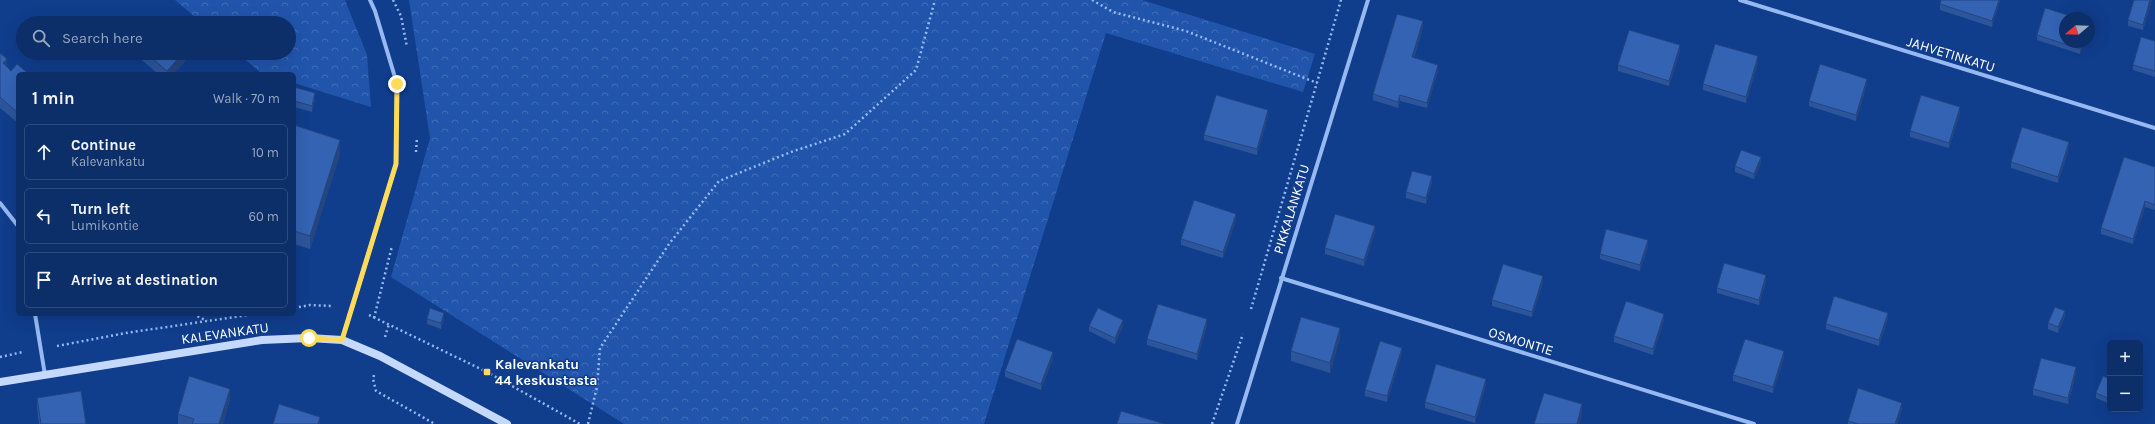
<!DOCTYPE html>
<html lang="en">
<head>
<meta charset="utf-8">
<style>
  body { margin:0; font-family:Karla,sans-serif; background:#1a3a71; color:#f1f3f6 }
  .controls { position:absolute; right:12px; bottom:12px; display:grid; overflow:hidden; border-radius:6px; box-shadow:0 4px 16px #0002 }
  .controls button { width:36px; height:36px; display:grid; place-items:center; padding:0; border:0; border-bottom:1px solid #2c4a7d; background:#0c2e69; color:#f1f3f6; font:20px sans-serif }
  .compass { position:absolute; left:2059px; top:12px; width:36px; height:36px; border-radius:50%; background:#0c2e69; box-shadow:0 4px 16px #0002; rotate:251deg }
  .stop { position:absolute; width:12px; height:12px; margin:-9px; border:3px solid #ffdb58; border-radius:50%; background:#fff }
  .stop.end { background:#ffdb58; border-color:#fff; box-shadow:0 1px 4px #0008 }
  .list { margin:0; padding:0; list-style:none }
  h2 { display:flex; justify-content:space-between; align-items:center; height:52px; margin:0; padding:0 16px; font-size:17px }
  h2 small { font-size:13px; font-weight:400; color:#9aa8c0 }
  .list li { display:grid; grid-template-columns:26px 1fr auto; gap:12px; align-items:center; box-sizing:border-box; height:56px; margin:0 8px 8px; padding:0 8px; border:1px solid #2c4a7d; border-radius:6px }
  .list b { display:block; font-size:15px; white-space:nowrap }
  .list p { margin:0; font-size:13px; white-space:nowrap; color:#9aa8c0 }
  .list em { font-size:13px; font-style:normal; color:#9aa8c0 }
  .icon { flex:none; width:22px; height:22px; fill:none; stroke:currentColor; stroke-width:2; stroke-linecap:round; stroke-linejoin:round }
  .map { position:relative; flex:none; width:2155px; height:424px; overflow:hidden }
  .search { position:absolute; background:#0c2e69; box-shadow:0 4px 16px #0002; left:16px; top:16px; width:280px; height:44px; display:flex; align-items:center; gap:10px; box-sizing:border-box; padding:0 14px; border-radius:22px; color:#9aa8c0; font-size:15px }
  .panel { position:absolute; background:#0c2e69; box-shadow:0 4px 16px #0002; left:16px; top:72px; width:280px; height:244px; border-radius:6px }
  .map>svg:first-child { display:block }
  .forest { fill:url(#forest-crowns) }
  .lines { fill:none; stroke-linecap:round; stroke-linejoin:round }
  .path { stroke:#96b9f2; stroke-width:2.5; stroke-dasharray:2 3; stroke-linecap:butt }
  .street { stroke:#96b9f2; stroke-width:4 }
  .secondary { stroke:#c5d9fd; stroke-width:8 }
  .wall { fill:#2d559b }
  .shaded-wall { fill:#24457e }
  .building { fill:#3463b4; stroke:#24457e }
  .route { stroke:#ffdb58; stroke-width:5 }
  .poi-dot { fill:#ffdb58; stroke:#103d8c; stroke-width:1.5 }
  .labels { text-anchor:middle; stroke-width:3; stroke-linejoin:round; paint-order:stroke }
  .street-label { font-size:14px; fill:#fff; stroke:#103d8c }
  .poi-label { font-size:14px; font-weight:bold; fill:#fff; stroke:#103d8c; text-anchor:start }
</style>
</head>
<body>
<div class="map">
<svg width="2155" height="424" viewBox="0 0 2155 424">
  <defs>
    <pattern id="forest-crowns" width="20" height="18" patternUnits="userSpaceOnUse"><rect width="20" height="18" fill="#2155ac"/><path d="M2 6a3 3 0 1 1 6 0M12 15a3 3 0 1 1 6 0" fill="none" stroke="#426eb8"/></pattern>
  </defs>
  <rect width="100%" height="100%" fill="#103d8c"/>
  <g class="forest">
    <polygon points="175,0 345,0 367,55 371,107 294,83 294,74 261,73 238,53 289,53 289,23 202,23"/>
    <polygon points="409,0 1142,0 1315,54 1303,92 1106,33 984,424 624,424 391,277 430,138"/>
  </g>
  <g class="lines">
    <g class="path">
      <polyline points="393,0 401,16 407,47"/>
      <polyline points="1092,0 1113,12 1186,31 1317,83"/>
      <polyline points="416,152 417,137"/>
      <polyline points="294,308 310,305 333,306"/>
      <polyline points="1251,309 1341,0"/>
      <polyline points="193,314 207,321"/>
      <polyline points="369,315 487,372 580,424"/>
      <polyline points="374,318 392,246"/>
      <polyline points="385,337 389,324"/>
      <polyline points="57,346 126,333 255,314"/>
      <polyline points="0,357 23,352"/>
      <polyline points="374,375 373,379 376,391 435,424"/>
      <polyline points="588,424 597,387 600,348 669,244 719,181 791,152 845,134 916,70 935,0"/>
      <polyline points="1212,424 1243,334"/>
    </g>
    <g class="street">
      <polyline points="1740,0 2155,128"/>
      <polyline points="0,203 18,226"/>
      <polyline points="1281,278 1754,424"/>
      <polyline points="35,314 45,375"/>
      <polyline points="342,340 396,164 397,84 375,11 370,0"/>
      <polyline points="1237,424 1368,0"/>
    </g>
    <polyline class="secondary" points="0,382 262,340 309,338 342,340 380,356 507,424"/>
  </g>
  <g class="wall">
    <polygon points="2000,0 1992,27 1940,10 1940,4"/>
    <polygon points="2134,0 2152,0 2143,30 2128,26 2128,20"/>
    <polygon points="1423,27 1414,58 1438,71 1427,108 1400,101 1398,108 1373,100 1373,94"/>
    <polygon points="2037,35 2084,42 2080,54 2037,40"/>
    <polygon points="2155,41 2155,77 2133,70 2133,65"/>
    <polygon points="1680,51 1669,86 1618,71 1618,65"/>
    <polygon points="0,53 7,67 11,71 18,74 18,123 0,108"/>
    <polygon points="134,53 185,53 185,61 174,74 158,74"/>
    <polygon points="1758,62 1746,103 1703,90 1703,84"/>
    <polygon points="1867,84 1856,121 1809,106 1809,101"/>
    <polygon points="294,87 315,99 312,112 294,107"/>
    <polygon points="1960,113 1949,148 1910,137 1910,131"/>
    <polygon points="1268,116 1257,155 1204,140 1204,135"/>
    <polygon points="294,125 340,154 310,249 294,244"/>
    <polygon points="2069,148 2058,183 2011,168 2011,162"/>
    <polygon points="1761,163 1754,179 1735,172 1735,166"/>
    <polygon points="2155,167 2155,210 2145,207 2133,244 2101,234 2101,228"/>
    <polygon points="1432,182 1426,204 1406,198 1406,192"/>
    <polygon points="1236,220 1223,258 1181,245 1181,239"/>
    <polygon points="1375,232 1364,266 1325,254 1325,248"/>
    <polygon points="1648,246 1640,271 1600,259 1600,254"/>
    <polygon points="1766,281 1759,305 1717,293 1717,288"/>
    <polygon points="1543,282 1532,317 1492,306 1492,300"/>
    <polygon points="2065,316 2058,333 2048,329 2048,323"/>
    <polygon points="1888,318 1879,346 1826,329 1826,324"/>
    <polygon points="427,319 444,319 441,329 427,324"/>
    <polygon points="1664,320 1653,355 1614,342 1614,336"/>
    <polygon points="1207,325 1197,360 1147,345 1147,339"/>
    <polygon points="1089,326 1123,326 1115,344 1089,331"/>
    <polygon points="1340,338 1330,373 1291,361 1291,351"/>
    <polygon points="1402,353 1387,402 1365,396 1365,390"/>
    <polygon points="1784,357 1773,393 1733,381 1733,375"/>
    <polygon points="1053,358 1041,390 1005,377 1005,371"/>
    <polygon points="2076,373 2068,404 2033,395 2033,389"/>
    <polygon points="2110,379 2110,404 2096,398 2096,393"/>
    <polygon points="1486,384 1475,423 1425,408 1425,402"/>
    <polygon points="37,398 86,424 39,424 37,408"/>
    <polygon points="230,399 223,424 178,424 178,414"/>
    <polygon points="1902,409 1897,424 1848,424 1848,421"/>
  </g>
  <g class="shaded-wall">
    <polygon points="1999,0 2000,0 1992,27 1992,21"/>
    <polygon points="2150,0 2152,0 2143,30 2143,25"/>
    <polygon points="1423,21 1423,27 1412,63 1412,57"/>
    <polygon points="2083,42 2084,42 2080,54 2080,49"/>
    <polygon points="1680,45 1680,51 1669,86 1669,81"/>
    <polygon points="183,53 185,53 185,61 174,74 167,74 167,71"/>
    <polygon points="1758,56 1758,62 1746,103 1746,97"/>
    <polygon points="7,59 7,69 3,63"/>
    <polygon points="1438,65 1438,71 1427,108 1427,103"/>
    <polygon points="1867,79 1867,84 1856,121 1856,115"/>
    <polygon points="315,93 315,99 312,112 312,106"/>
    <polygon points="1400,95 1400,101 1398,108 1398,102"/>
    <polygon points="1960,107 1960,113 1949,148 1949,143"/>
    <polygon points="1268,110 1268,116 1257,155 1257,149"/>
    <polygon points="340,140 340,154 310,249 310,236"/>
    <polygon points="2069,142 2069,148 2058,183 2058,177"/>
    <polygon points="1761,157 1761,163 1754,179 1754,174"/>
    <polygon points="1432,176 1432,182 1426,204 1426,198"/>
    <polygon points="2145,201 2145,207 2133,244 2133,239"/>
    <polygon points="1236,214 1236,220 1223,258 1223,252"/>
    <polygon points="1375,226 1375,232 1364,266 1364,260"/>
    <polygon points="1648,240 1648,246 1640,271 1640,265"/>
    <polygon points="1766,275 1766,281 1759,305 1759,300"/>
    <polygon points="1543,276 1543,282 1532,317 1532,312"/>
    <polygon points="2065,311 2065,316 2058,333 2058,327"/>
    <polygon points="444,313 444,319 441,329 441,323"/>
    <polygon points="1888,313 1888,318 1879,346 1879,340"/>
    <polygon points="1664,314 1664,320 1653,355 1653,349"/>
    <polygon points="1207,319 1207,325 1197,360 1197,354"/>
    <polygon points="1123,320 1123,326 1115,344 1115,338"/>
    <polygon points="1340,328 1340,338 1330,373 1330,363"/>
    <polygon points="1402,348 1402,353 1387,402 1387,396"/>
    <polygon points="1784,351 1784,357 1773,393 1773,387"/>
    <polygon points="1053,352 1053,358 1041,390 1041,384"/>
    <polygon points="2076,367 2076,373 2068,404 2068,398"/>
    <polygon points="1486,379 1486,384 1475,423 1475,417"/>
    <polygon points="230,389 230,399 223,424 219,424"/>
    <polygon points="1902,403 1902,409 1897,424 1895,424"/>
    <polygon points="1582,404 1582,415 1580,424 1577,424"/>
    <polygon points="320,417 320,424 318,424"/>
  </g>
  <g class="building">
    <polygon points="1941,0 1999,0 1992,21 1940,4"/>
    <polygon points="2134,0 2150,0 2143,25 2128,20"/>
    <polygon points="2045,8 2077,18 2065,18 2065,42 2083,42 2080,49 2037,35"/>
    <polygon points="1397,14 1423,21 1412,57 1438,65 1427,103 1400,95 1398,102 1373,94"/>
    <polygon points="148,17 154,23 143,23"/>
    <polygon points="1629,30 1680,45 1669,81 1618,65"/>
    <polygon points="2141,37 2155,41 2155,71 2133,65"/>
    <polygon points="1715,44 1758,56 1746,97 1703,84"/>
    <polygon points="0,53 7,59 3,63 11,71 17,64 29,74 18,74 18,113 0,97"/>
    <polygon points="146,53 183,53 167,71"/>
    <polygon points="1820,64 1867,79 1856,115 1809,101"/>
    <polygon points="294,87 315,93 312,106 294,101"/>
    <polygon points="1216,95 1268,110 1257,149 1204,135"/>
    <polygon points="1921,95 1960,107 1949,143 1910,131"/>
    <polygon points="294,125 340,140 310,236 294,231"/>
    <polygon points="2022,127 2069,142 2058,177 2011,162"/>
    <polygon points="1741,150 1761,157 1754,174 1735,166"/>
    <polygon points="2124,157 2155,167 2155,205 2145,201 2133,239 2101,228"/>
    <polygon points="1412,171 1432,176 1426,198 1406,192"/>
    <polygon points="1194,200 1236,214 1223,252 1181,239"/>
    <polygon points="1335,214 1375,226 1364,260 1325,248"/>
    <polygon points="1606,229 1648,240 1640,265 1600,254"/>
    <polygon points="1724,263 1766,275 1759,300 1717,288"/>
    <polygon points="1503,264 1543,276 1532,312 1492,300"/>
    <polygon points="1834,296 1888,313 1879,340 1826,324"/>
    <polygon points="1626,301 1664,314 1653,349 1614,336"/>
    <polygon points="1158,304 1207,319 1197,354 1147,339"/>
    <polygon points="2055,307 2065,311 2058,327 2048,323"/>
    <polygon points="430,308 444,313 441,323 427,319"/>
    <polygon points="1098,308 1123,320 1115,338 1089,326"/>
    <polygon points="1301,317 1340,328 1330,363 1291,351"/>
    <polygon points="1017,339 1053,352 1041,384 1005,371"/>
    <polygon points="1745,339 1784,351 1773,387 1733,375"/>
    <polygon points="1380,341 1402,348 1387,396 1365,390"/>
    <polygon points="2041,358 2076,367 2068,398 2033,389"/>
    <polygon points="1436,364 1486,379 1475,417 1425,402"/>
    <polygon points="189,376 230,389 219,424 192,424 194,419 178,414"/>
    <polygon points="2103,376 2110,379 2110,399 2096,393"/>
    <polygon points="1858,388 1902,403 1895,424 1858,424 1848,421"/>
    <polygon points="81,391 86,424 41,424 37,398"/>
    <polygon points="1544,393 1582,404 1577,424 1534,424"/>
    <polygon points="279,404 320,417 318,424 273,424"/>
    <polygon points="1121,411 1165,424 1117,424"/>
  </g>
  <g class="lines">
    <polyline class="route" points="309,338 342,340 396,164 397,84"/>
  </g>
  <rect class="poi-dot" x="483" y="368" width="8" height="8" rx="2"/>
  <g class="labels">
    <g class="street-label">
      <text transform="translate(1951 54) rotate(17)" y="5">JAHVETINKATU</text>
      <text transform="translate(1291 209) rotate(-73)" y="5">PIKKALANKATU</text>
      <text transform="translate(225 333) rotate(-8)" y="5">KALEVANKATU</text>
      <text transform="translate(1521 341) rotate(17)" y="5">OSMONTIE</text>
    </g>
    <g class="poi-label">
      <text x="495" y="369">Kalevankatu<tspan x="495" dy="16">44 keskustasta</tspan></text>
    </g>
  </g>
</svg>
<div class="controls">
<button>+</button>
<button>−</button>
</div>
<svg class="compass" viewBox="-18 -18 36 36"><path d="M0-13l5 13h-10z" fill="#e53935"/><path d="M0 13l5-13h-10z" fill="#9aa8c0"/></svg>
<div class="stop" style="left:309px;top:338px"></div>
<div class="stop end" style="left:397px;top:84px"></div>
<div class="search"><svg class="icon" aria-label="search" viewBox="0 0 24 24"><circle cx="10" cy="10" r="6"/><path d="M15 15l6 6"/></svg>Search here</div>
<section class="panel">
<h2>1 min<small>Walk · 70 m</small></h2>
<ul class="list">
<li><svg class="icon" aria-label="ahead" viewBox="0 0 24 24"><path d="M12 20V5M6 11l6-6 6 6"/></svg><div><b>Continue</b><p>Kalevankatu</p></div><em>10 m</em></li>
<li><svg class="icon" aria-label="left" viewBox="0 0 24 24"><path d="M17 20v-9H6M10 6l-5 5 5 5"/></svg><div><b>Turn left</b><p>Lumikontie</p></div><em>60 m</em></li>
<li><svg class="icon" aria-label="arrive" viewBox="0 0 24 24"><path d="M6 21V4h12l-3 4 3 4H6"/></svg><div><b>Arrive at destination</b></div></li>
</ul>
</section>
</div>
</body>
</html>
